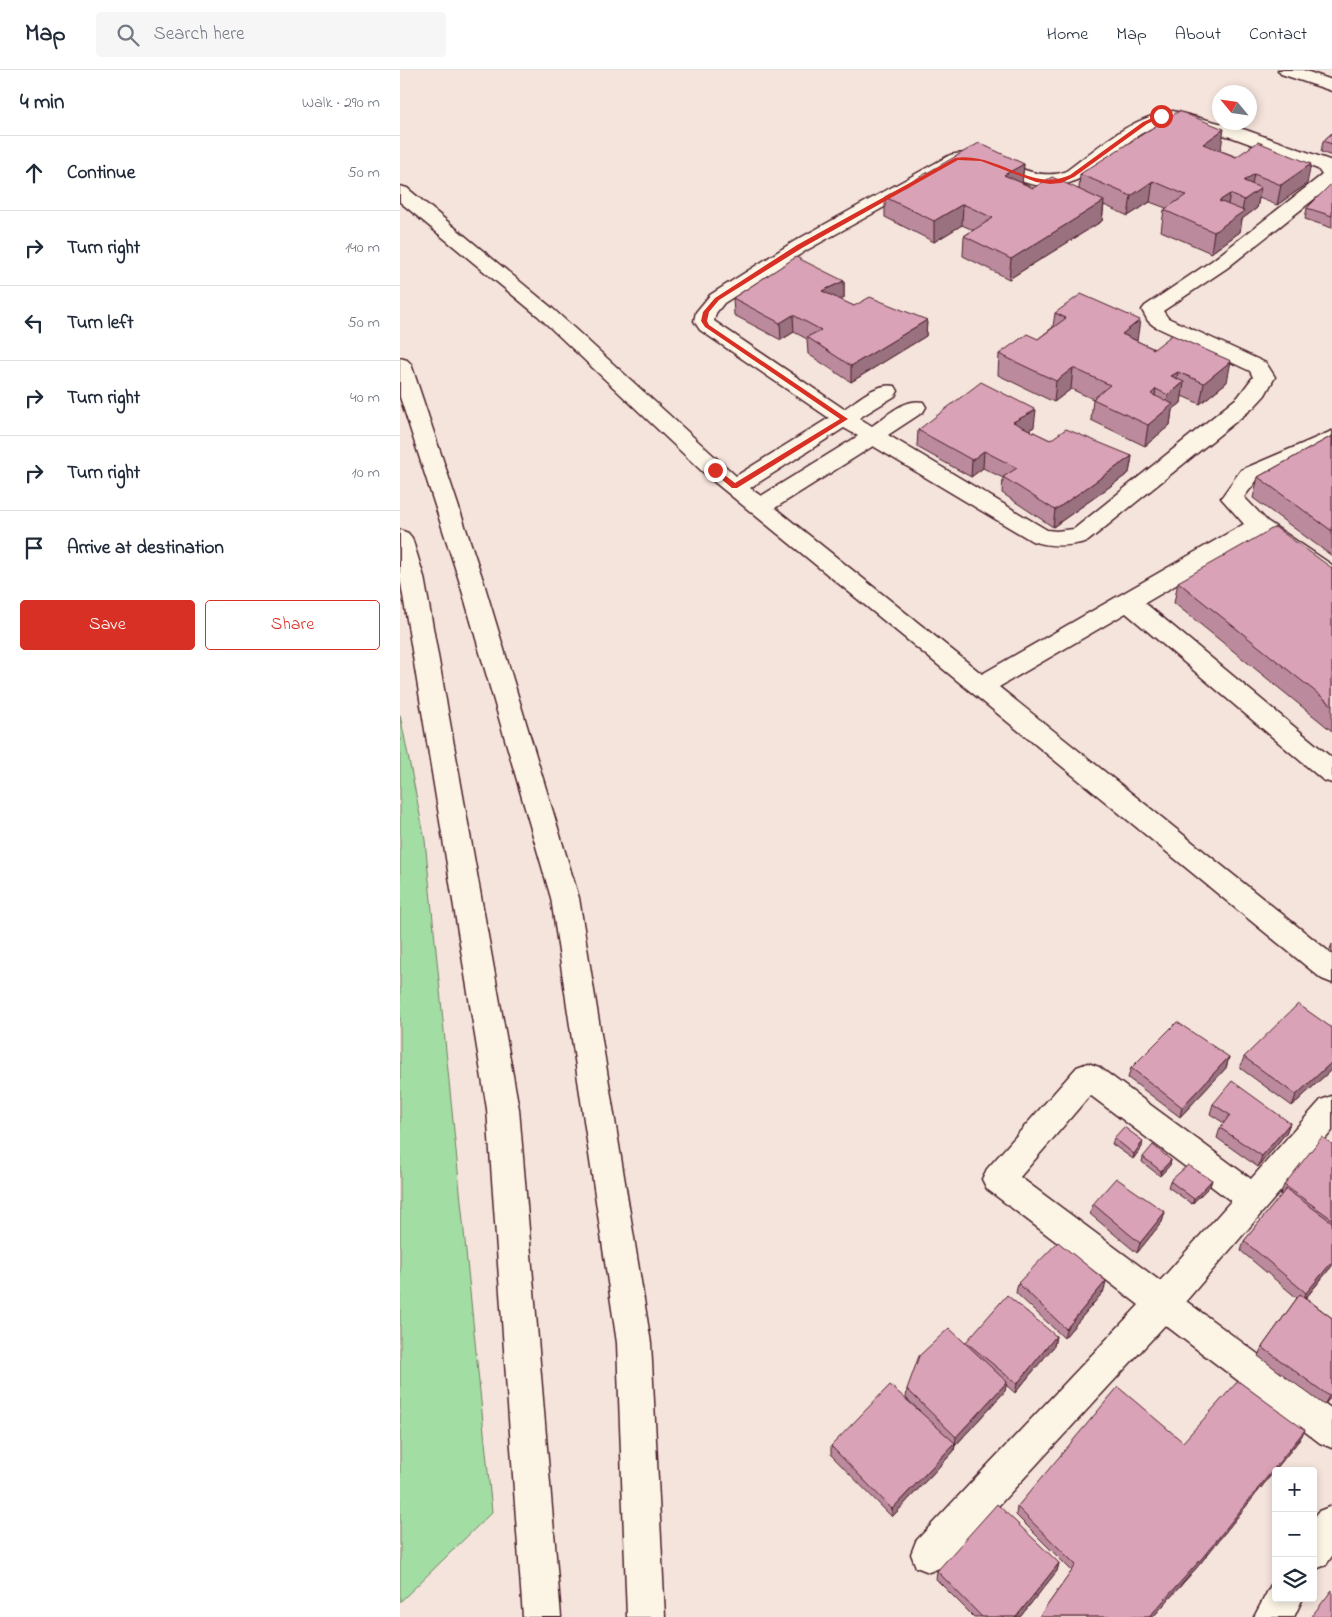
<!DOCTYPE html>
<html lang="en">
<head>
<meta charset="utf-8">
<style>
  body { margin:0; font-family:"Indie Flower",sans-serif; background:#f6f6f7; color:#1f2937 }
  .controls { position:absolute; right:15px; bottom:15px; display:grid; overflow:hidden; border-radius:5px; box-shadow:0 2px 8px #0003 }
  .controls button { width:45px; height:45px; display:grid; place-items:center; padding:0; border:0; border-bottom:1px solid #e0e1e3; background:#fff; color:#1f2937; font:25px sans-serif }
  .compass { position:absolute; left:812px; top:15px; width:45px; height:45px; border-radius:50%; background:#fff; box-shadow:0 2px 8px #0003; rotate:299deg }
  .stop { position:absolute; width:15px; height:15px; margin:-11px; border:4px solid #d93025; border-radius:50%; background:#fff }
  .stop.end { background:#d93025; border-color:#fff; box-shadow:0 1px 5px #0008 }
  .list { margin:0; padding:0; list-style:none }
  h2 { display:flex; justify-content:space-between; align-items:center; height:65px; margin:0; padding:0 20px; font-size:21px }
  h2 small { font-size:16px; font-weight:400; color:#747a83 }
  .list li { display:grid; grid-template-columns:32px 1fr auto; gap:15px; align-items:center; box-sizing:border-box; height:75px; padding:0 20px; border-top:1px solid #e0e1e3 }
  .list b { display:block; font-size:19px; white-space:nowrap }
  .list em { font-size:16px; font-style:normal; color:#747a83 }
  .actions { display:flex; gap:10px; padding:15px 20px }
  .actions a { flex:1; padding:11px 0; border:1px solid #d93025; border-radius:5px; text-align:center; font-size:18px; color:#d93025 }
  .actions .main { background:#d93025; color:#fff }
  .icon { flex:none; width:28px; height:28px; fill:none; stroke:currentColor; stroke-width:2; stroke-linecap:round; stroke-linejoin:round }
  .map { position:relative; flex:none; width:932px; height:1547px; overflow:hidden }
  header { display:flex; align-items:center; gap:30px; box-sizing:border-box; height:70px; padding:0 25px; background:#fff; border-bottom:1px solid #e0e1e3 }
  header strong { font-size:24px }
  nav { display:flex; gap:28px; margin-inline-start:auto; font-size:18px }
  .search { width:350px; height:45px; background:#f6f6f7; display:flex; align-items:center; gap:12px; box-sizing:border-box; padding:0 18px; border-radius:5px; color:#747a83; font-size:19px }
  main { display:flex }
  aside { flex:1; background:#fff }
  .map>svg:first-child { display:block }
  .green { fill:#a2dda3; stroke:#767e67 }
  .lines { fill:none; stroke-linecap:round; stroke-linejoin:round }
  .street-casing { stroke:#4a1f2b; stroke-width:3 }
  .secondary-casing { stroke:#4a1f2b; stroke-width:3 }
  .street { fill:#fcf5e5; fill-rule:evenodd }
  .secondary { fill:#fcf5e5; fill-rule:evenodd }
  .wall { fill:#bb8b9d; stroke:#4a1f2b }
  .shaded-wall { fill:#99717f; stroke:#4a1f2b }
  .building { fill:#daa2b6; stroke:#4a1f2b }
  .route { fill:#d93025 }
</style>
</head>
<body>
<header>
<strong>Map</strong>
<div class="search"><svg class="icon" aria-label="search" viewBox="0 0 24 24"><circle cx="10" cy="10" r="6"/><path d="M15 15l6 6"/></svg>Search here</div>
<nav><a>Home</a><a>Map</a><a>About</a><a>Contact</a></nav>
</header>
<main>
<aside>
<h2>4 min<small>Walk · 290 m</small></h2>
<ul class="list">
<li><svg class="icon" aria-label="ahead" viewBox="0 0 24 24"><path d="M12 20V5M6 11l6-6 6 6"/></svg><div><b>Continue</b></div><em>50 m</em></li>
<li><svg class="icon" aria-label="right" viewBox="0 0 24 24"><path d="M7 20v-9h11M14 6l5 5-5 5"/></svg><div><b>Turn right</b></div><em>140 m</em></li>
<li><svg class="icon" aria-label="left" viewBox="0 0 24 24"><path d="M17 20v-9H6M10 6l-5 5 5 5"/></svg><div><b>Turn left</b></div><em>50 m</em></li>
<li><svg class="icon" aria-label="right" viewBox="0 0 24 24"><path d="M7 20v-9h11M14 6l5 5-5 5"/></svg><div><b>Turn right</b></div><em>40 m</em></li>
<li><svg class="icon" aria-label="right" viewBox="0 0 24 24"><path d="M7 20v-9h11M14 6l5 5-5 5"/></svg><div><b>Turn right</b></div><em>10 m</em></li>
<li><svg class="icon" aria-label="arrive" viewBox="0 0 24 24"><path d="M6 21V4h12l-3 4 3 4H6"/></svg><div><b>Arrive at destination</b></div></li>
</ul>
<div class="actions"><a class="main">Save</a><a>Share</a></div>
</aside>
<div class="map">
<svg width="932" height="1547" viewBox="0 0 932 1547">
  <rect width="100%" height="100%" fill="#f5e4dc"/>
  <filter id="ink" filterUnits="userSpaceOnUse"><feTurbulence type="fractalNoise" baseFrequency=".02" numOctaves="2"/><feDisplacementMap in="SourceGraphic" scale="10" xChannelSelector="R" yChannelSelector="G"/><feConvolveMatrix kernelMatrix="1 2 1 2 8 2 1 2 1" color-interpolation-filters="sRGB"/></filter>
  <g filter="url(#ink)">
    <polygon class="green" points="0,645 25,770 92,1442 0,1532"/>
    <g class="lines">
      <g class="street-casing">
        <g id="street">
          <path d="M773,41L846,60L932,91V115L827,198L763,241L768,248L866,293L875,307L865,325L854,337L688,471C668,477 651,477 632,471L473,376L375,438L582,604L844,454L821,428L841,400L932,361V376L857,410L844,427L867,451L932,495V515L924,513L858,467L745,533L932,688V713L923,710L726,543L599,617L932,884V913L922,909L307,406L138,246L0,132V116L7,118L152,238L336,406L429,348L300,260L294,251L296,242L310,225L393,172L550,85C591,75 626,114 665,102C699,77 730,47 773,41ZM773,51L834,68L918,99L922,105L813,190L745,236L742,240L748,251L754,256L850,301L853,307L838,327L674,459L656,461L647,460L488,365L523,342L526,337L523,332C504,328 487,346 472,356L459,348L495,326L498,321L495,316C477,312 459,329 444,339L314,251L316,243L324,233L407,180L560,95C594,95 623,120 657,116C699,111 726,59 773,51ZM444,358L458,366L361,426L350,418Z"/>
          <path d="M688,993L699,997L851,1109L921,1030L932,1026V1061L786,1231L932,1339V1378L920,1373L765,1255L542,1497L529,1502L516,1497L511,1484L516,1471L739,1235L587,1119L582,1109L587,1099L677,997ZM690,1025L831,1131L760,1211L620,1107Z"/>
        </g>
      </g>
      <g class="secondary-casing">
        <g id="secondary">
          <polygon points="878,0 903,0 932,10 932,21 881,4"/>
          <polygon points="0,288 7,290 11,294 83,510 179,828 251,1273 265,1547 227,1547 217,1273 151,828 59,510 0,327"/>
          <polygon points="0,460 8,463 12,468 24,507 119,1039 161,1547 123,1547 87,1039 0,507"/>
          <polygon points="932,1436 932,1486 926,1495 913,1500 913,1450 919,1441"/>
          <polygon points="876,1513 876,1528 903,1528 894,1547 854,1547 871,1515"/>
        </g>
      </g>
      <use href="#street" class="street"/>
      <use href="#secondary" class="secondary"/>
    </g>
    <g class="wall">
      <polygon points="932,63 932,86 921,82 923,71"/>
      <polygon points="821,79 819,80 907,114 877,135 859,128 857,138 842,149 840,162 811,183 761,161 764,140 766,138 750,132 728,146 704,135 702,151 609,209 563,186 564,166 573,160 562,155 534,172 485,147 485,127 624,94 622,113 633,118 679,119 680,104"/>
      <polygon points="932,113 932,158 905,149 907,138"/>
      <polygon points="444,211 444,228 440,230 454,236 527,250 526,266 451,312 408,284 407,269 394,262 381,270 334,245 333,228"/>
      <polygon points="655,243 737,271 827,312 800,334 782,326 781,333 772,340 770,355 745,376 691,350 693,329 671,319 654,332 598,305 599,284 638,269 653,257"/>
      <polygon points="634,357 629,360 650,370 732,386 729,403 653,457 602,423 603,408 583,398 571,407 517,377 518,360"/>
      <polygon points="932,366 932,486 853,428 858,407"/>
      <polygon points="932,498 932,661 774,533 778,512"/>
      <polygon points="932,874 932,884 929,882"/>
      <polygon points="932,958 932,999 892,1036 840,998 844,987"/>
      <polygon points="829,987 826,998 780,1047 728,1008 731,998"/>
      <polygon points="813,1034 890,1053 886,1063 858,1097 817,1068 820,1058 824,1053 810,1044"/>
      <polygon points="714,1068 742,1077 733,1089 712,1074"/>
      <polygon points="932,1074 932,1196 906,1228 932,1248 932,1326 924,1335 858,1286 862,1277 897,1228 841,1181 844,1171 881,1126 880,1125 884,1115"/>
      <polygon points="743,1087 771,1090 770,1095 760,1106 742,1092"/>
      <polygon points="812,1110 810,1116 792,1134 768,1117 770,1111"/>
      <polygon points="693,1134 765,1142 762,1152 737,1183 690,1144"/>
      <polygon points="618,1213 704,1221 664,1268 616,1223"/>
      <polygon points="656,1266 654,1276 615,1323 606,1315 605,1321 555,1376 554,1381 492,1447 431,1385 431,1376 520,1341 506,1328 507,1319 566,1274 566,1272"/>
      <polygon points="900,1369 799,1495 753,1547 639,1547 672,1501 616,1445 617,1437 783,1372"/>
      <polygon points="659,1493 657,1501 620,1547 574,1547 536,1509 537,1501"/>
    </g>
    <g class="shaded-wall">
      <polygon points="824,59 821,79 799,94 803,74"/>
      <polygon points="624,94 622,114 604,105"/>
      <polygon points="911,94 907,114 877,135 881,115"/>
      <polygon points="854,104 850,124 844,111"/>
      <polygon points="753,111 750,132 728,146 731,126"/>
      <polygon points="861,118 857,138 842,149 840,162 811,183 814,162 842,142 844,130"/>
      <polygon points="830,124 826,144 819,131"/>
      <polygon points="704,131 702,151 609,209 611,189"/>
      <polygon points="563,134 562,155 534,172 534,151"/>
      <polygon points="444,211 444,228 423,238 422,221"/>
      <polygon points="393,245 394,262 381,270 380,253"/>
      <polygon points="527,250 526,266 451,312 451,296"/>
      <polygon points="740,250 737,271 722,264"/>
      <polygon points="831,291 827,312 800,334 804,313"/>
      <polygon points="673,298 671,319 654,332 656,311"/>
      <polygon points="778,302 775,320 784,312 781,333 772,340 770,355 745,376 748,355 766,340 771,306"/>
      <polygon points="756,319 753,340 751,324"/>
      <polygon points="636,340 634,357 612,369 613,352"/>
      <polygon points="584,381 583,398 571,407 572,390"/>
      <polygon points="732,386 729,403 653,457 655,440"/>
      <polygon points="829,987 826,998 780,1047 782,1037"/>
      <polygon points="932,992 932,999 892,1036 896,1025"/>
      <polygon points="890,1053 886,1063 858,1097 862,1086"/>
      <polygon points="743,1071 742,1077 733,1089 734,1084"/>
      <polygon points="771,1090 770,1095 760,1106 761,1101"/>
      <polygon points="812,1110 810,1116 792,1134 794,1129"/>
      <polygon points="765,1142 762,1152 737,1183 740,1173"/>
      <polygon points="932,1192 932,1196 902,1232 906,1223"/>
      <polygon points="706,1211 704,1221 664,1268 666,1259"/>
      <polygon points="656,1266 654,1276 615,1323 617,1314"/>
      <polygon points="607,1312 605,1321 555,1376 556,1367"/>
      <polygon points="932,1322 932,1326 924,1335 929,1326"/>
      <polygon points="905,1360 900,1369 799,1495 753,1547 749,1547"/>
      <polygon points="555,1373 554,1381 492,1447 492,1439"/>
      <polygon points="659,1493 657,1501 620,1547 616,1547"/>
    </g>
    <g class="building">
      <polygon points="779,41 824,59 803,74 836,87 858,72 911,94 881,115 854,104 844,111 861,118 844,130 830,124 819,131 844,141 814,162 764,140 786,125 753,111 731,126 680,104"/>
      <polygon points="932,63 932,74 923,71"/>
      <polygon points="579,73 624,94 604,105 633,118 652,107 704,131 611,189 564,166 593,148 563,134 534,151 485,127"/>
      <polygon points="932,113 932,146 907,138"/>
      <polygon points="396,187 444,211 422,221 454,236 470,227 527,250 451,296 407,267 421,260 393,245 380,253 333,228"/>
      <polygon points="681,224 740,250 722,264 754,279 772,265 831,291 804,313 778,302 771,306 784,312 768,325 756,319 751,324 773,334 748,355 693,329 710,315 673,298 656,311 599,284 627,264 638,269 666,248 655,243"/>
      <polygon points="581,312 636,340 613,352 650,370 666,359 732,386 655,440 603,407 617,398 584,381 572,390 518,360"/>
      <polygon points="932,366 932,461 858,407"/>
      <polygon points="875,457 932,498 932,635 778,512"/>
      <polygon points="898,934 932,958 932,992 896,1025 844,987"/>
      <polygon points="777,952 829,987 782,1037 731,998"/>
      <polygon points="832,1011 890,1053 862,1086 820,1058 830,1045 813,1034"/>
      <polygon points="724,1057 743,1071 734,1084 714,1068"/>
      <polygon points="922,1067 932,1074 932,1149 884,1115"/>
      <polygon points="753,1075 771,1090 761,1101 743,1087"/>
      <polygon points="788,1095 812,1110 794,1129 770,1111"/>
      <polygon points="716,1108 765,1142 740,1173 693,1134"/>
      <polygon points="886,1119 932,1152 932,1192 906,1223 844,1171"/>
      <polygon points="658,1172 706,1211 666,1259 618,1213"/>
      <polygon points="900,1224 932,1248 932,1322 929,1326 862,1277"/>
      <polygon points="607,1225 656,1266 617,1314 566,1272"/>
      <polygon points="549,1258 607,1312 556,1367 507,1319 519,1286"/>
      <polygon points="838,1311 905,1360 803,1487 749,1547 639,1547 676,1495 617,1437 718,1317 783,1372"/>
      <polygon points="490,1315 555,1373 492,1439 431,1376"/>
      <polygon points="597,1434 659,1493 616,1547 582,1547 537,1501"/>
      <polygon points="932,1520 932,1547 911,1547"/>
    </g>
  </g>
  <path class="route" d="M759,45L764,46L747,54L674,107L661,113L650,114L636,112L581,91L558,90L402,178L319,230L309,242L307,251L309,255L448,349L337,418H332L313,402V399H317L335,413L440,349L305,257L301,251L303,242L315,228L397,175L555,88C596,81 631,123 670,105L743,52Z"/>
</svg>
<div class="controls">
<button>+</button>
<button>−</button>
<button><svg class="icon" aria-label="layers" viewBox="0 0 24 24"><path d="M12 4l9 5-9 5-9-5zM3 14l9 5 9-5"/></svg></button>
</div>
<svg class="compass" viewBox="-18 -18 36 36"><path d="M0-13l5 13h-10z" fill="#e53935"/><path d="M0 13l5-13h-10z" fill="#747a83"/></svg>
<div class="stop" style="left:761px;top:46px"></div>
<div class="stop end" style="left:315px;top:400px"></div>
</div>
</main>
</body>
</html>
